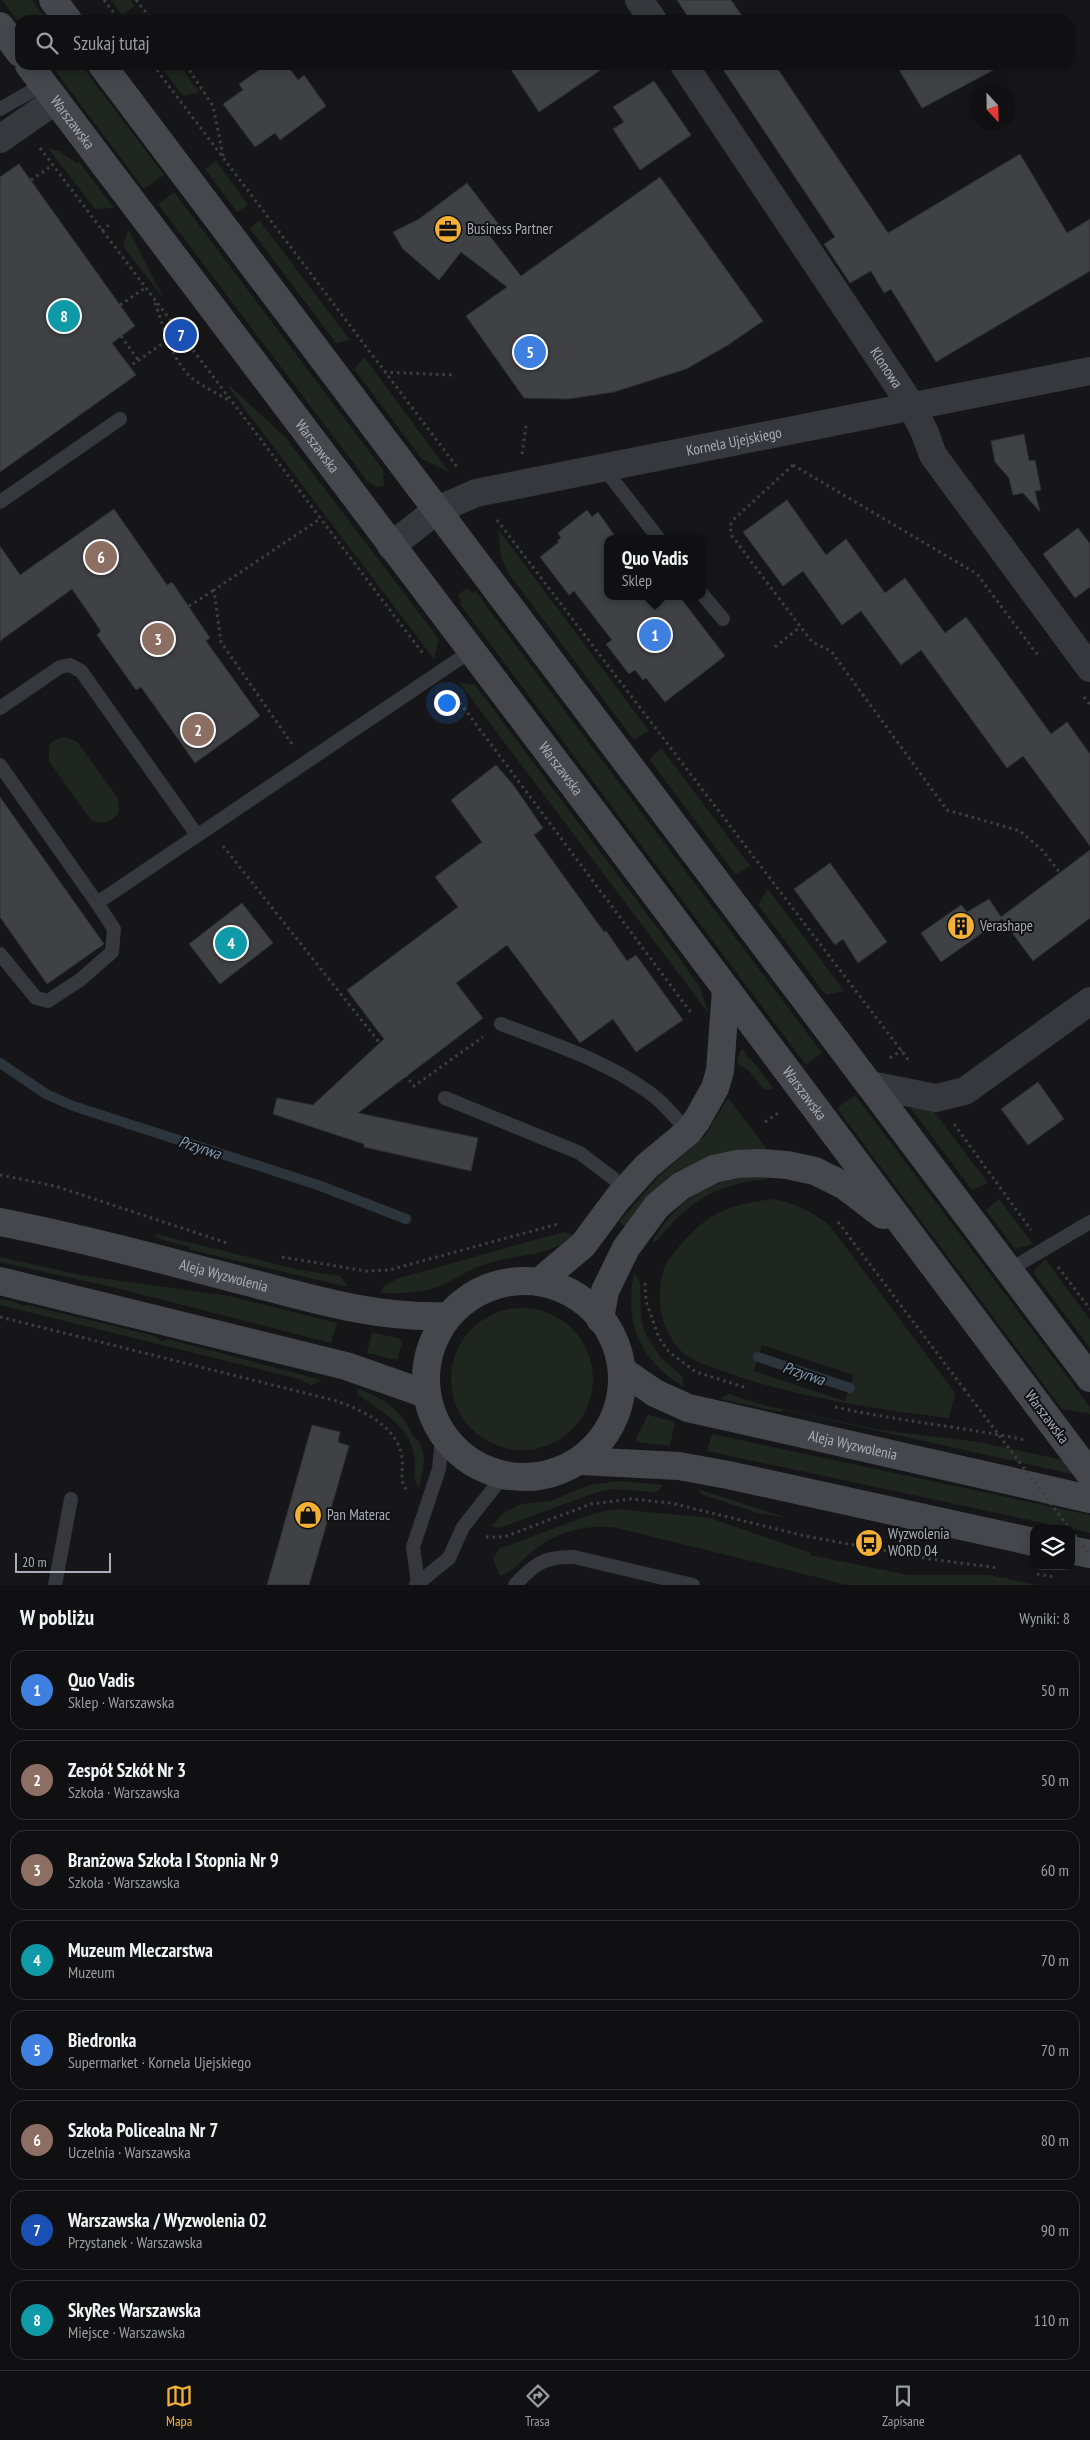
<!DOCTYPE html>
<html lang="pl">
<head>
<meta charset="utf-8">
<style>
  body { margin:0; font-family:"PT Sans Narrow",sans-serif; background:#19191b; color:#f1f3f6 }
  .controls { position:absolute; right:15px; bottom:15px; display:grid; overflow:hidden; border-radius:10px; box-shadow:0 2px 12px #0003 }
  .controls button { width:45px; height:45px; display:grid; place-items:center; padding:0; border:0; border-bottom:1px solid #303032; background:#101012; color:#f1f3f6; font:25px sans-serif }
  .compass { position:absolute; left:970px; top:85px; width:45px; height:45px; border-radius:50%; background:#101012; box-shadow:0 2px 12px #0003; rotate:158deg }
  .scale { position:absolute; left:15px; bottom:12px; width:96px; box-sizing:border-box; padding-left:5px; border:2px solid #a8adb8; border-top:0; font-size:14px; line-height:18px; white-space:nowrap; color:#a8adb8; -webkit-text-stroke:4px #111113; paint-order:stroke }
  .you { position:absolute; left:446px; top:702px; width:18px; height:18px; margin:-12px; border:4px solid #fff; border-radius:50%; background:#1a73e8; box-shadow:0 0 0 8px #1a73e833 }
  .badge { display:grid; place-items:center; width:32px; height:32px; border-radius:50%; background:#f2b134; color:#fff; font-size:16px; font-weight:700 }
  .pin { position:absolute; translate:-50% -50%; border:2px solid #fff; box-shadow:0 1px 5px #0006 }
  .popup { position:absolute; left:604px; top:535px; width:102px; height:65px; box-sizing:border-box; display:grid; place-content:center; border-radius:10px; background:#101012; filter:drop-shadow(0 1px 4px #0005); font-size:16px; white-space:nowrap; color:#9c9d9f }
  .popup b { font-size:19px; color:#f1f3f6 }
  .popup::after { content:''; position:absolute; left:50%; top:100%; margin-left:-10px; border:10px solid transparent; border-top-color:#101012 }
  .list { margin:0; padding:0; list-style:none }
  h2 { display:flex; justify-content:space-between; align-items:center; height:65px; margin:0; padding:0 20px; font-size:21px }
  h2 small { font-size:16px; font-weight:400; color:#9c9d9f }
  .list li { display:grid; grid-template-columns:32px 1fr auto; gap:15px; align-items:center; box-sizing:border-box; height:80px; margin:0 10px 10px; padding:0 10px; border:1px solid #303032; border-radius:15px }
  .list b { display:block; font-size:19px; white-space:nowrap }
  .list p { margin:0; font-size:16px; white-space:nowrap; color:#9c9d9f }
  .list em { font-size:16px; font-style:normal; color:#9c9d9f }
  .icon { flex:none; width:28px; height:28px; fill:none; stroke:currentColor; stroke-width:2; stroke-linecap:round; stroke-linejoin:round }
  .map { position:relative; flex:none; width:1090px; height:1585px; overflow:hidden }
  .search { position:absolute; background:#101012; box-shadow:0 2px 12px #0003; left:15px; right:15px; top:15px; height:55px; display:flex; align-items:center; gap:12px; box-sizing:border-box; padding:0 18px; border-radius:15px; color:#9c9d9f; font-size:19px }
  .sheet { height:785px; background:#101012 }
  nav { display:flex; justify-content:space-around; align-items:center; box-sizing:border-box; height:70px; border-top:1px solid #303032; background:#101012; font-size:14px; color:#9c9d9f }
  nav a { display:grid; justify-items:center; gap:2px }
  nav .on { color:#f2b134 }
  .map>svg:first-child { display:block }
  .green { fill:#1e261f; fill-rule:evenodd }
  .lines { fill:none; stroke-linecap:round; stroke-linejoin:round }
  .stream { stroke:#2c353c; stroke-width:10 }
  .building { fill:#404145; stroke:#303034 }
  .path { stroke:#3d3f44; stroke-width:3; stroke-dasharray:2.5 4; stroke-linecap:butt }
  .lane { stroke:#37383d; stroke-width:14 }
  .street { stroke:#37383d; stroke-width:28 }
  .secondary { stroke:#45474d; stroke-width:28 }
  .path-bridge { stroke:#3d3f44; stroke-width:3; stroke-dasharray:2.5 4; stroke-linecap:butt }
  .secondary-bridge { stroke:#45474d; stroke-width:28 }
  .labels { text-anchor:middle; stroke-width:4; stroke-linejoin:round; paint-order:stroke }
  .street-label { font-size:15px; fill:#a8adb8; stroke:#111113 }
  .poi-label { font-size:15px; fill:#a8adb8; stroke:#111113; text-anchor:start }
  .water-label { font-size:16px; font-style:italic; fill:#7f9bb3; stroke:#111113 }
</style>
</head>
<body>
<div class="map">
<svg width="1090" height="1585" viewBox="0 0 1090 1585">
  <rect width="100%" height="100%" fill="#161618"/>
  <g class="green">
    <polygon points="2,0 32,0 47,20 20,20 20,24"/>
    <polygon points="111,0 130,0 135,6 122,15"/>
    <polygon points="51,65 81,65 164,175 144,189"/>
    <polygon points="160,65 179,65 199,92 183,96"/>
    <polygon points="48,148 59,151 76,163 79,162 114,208 95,209"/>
    <polygon points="216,161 248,205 237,212 205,169"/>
    <polygon points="174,192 381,467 385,474 383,475 384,486 376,487 367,481 158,204"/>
    <polygon points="259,220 350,340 336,343 250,229"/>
    <polygon points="128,229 164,299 123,246"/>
    <polygon points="364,357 449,472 422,459 354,369"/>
    <polygon points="230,386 286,438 439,639 434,659 229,388"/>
    <polygon points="498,529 649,731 634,740 508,573 501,557"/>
    <polygon points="466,588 473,593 475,591 822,1053 806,1065 460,604 461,602 458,595"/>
    <polygon points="459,682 475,685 674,950 700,988 709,1014"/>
    <path d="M64,737L76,741L80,746L118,798L119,812C112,823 102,825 91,820L49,761V745L55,740Z"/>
    <polygon points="661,748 750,866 736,875 650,760"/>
    <polygon points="768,889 844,991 826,995 758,905"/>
    <polygon points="743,1049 748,1058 752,1060 774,1089 764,1090 749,1071 737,1063 740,1051"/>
    <polygon points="855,1095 1090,1407 1090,1414 1062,1409 837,1108"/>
    <polygon points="728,1098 767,1149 728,1153 628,1229 619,1222 659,1176 705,1136"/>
    <polygon points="909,1106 931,1108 988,1183 972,1190"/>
    <path d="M772,1175L767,1179C717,1184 689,1201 658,1240L652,1242C680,1194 717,1176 772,1175Z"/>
    <path d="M772,1199C795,1202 812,1212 830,1226L955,1393L949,1418C874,1409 800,1398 728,1373C712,1367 692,1362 680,1350C668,1337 661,1320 660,1302C659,1289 661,1270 669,1259C703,1216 718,1207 772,1199ZM762,1345L854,1375L845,1401L754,1371Z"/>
    <polygon points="999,1199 1033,1244 1015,1249 986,1210"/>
    <path d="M564,1232L576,1235C546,1258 519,1253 486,1264C471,1268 459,1277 445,1284C425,1293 402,1294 381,1293L384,1286L399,1278Z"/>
    <polygon points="156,1234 296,1269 340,1276 348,1287 191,1250 188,1246 179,1245 155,1237"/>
    <polygon points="0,1257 80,1275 229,1296 337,1323 331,1343 116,1288 0,1262"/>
    <polygon points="1045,1259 1090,1320 1090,1348 1033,1272"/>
    <path d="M634,1273L640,1282L641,1319L645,1333L660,1357L682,1376L684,1387C640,1360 624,1324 634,1273Z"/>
    <polygon points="0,1299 15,1302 24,1306 28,1305 155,1336 162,1341 168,1339 322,1380 311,1385 299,1379 0,1305"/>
    <circle cx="522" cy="1379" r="71"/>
    <polygon points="372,1332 400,1339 402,1343 397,1360 367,1353"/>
    <path d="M356,1388C384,1398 401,1408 413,1436C414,1438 417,1439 418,1441C428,1454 423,1473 419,1487C411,1478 416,1471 415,1461C411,1425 383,1413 358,1395Z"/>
    <polygon points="729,1394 763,1405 880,1430 979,1442 1090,1466 1090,1478 784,1410 781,1412 720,1399"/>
    <polygon points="648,1415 675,1422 670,1446 637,1442 636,1439"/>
    <polygon points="712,1434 1090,1515 1090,1533 707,1451"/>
    <polygon points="620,1481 663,1485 658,1491 653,1492 613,1489 598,1492 499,1528 491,1527 502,1514 521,1504 551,1501 589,1485"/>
    <polygon points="698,1489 787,1518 758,1513 701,1494"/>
    <path d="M617,1509L710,1518L811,1553L810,1555L908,1575H989L1037,1585H848L613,1527C579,1525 553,1533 527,1556C519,1563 511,1573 500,1576L493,1559L499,1549L592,1514Z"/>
  </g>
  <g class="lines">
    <g class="stream">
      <polyline points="0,1063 46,1094 73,1106 318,1185 406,1219"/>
      <polyline points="758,1357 850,1388"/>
    </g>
  </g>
  <g class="building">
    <polygon points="677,0 731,0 745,20 690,20"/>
    <polygon points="266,65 287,65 298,80 304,75 326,106 280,140 275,133 255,147 223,104 243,90 239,84"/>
    <polygon points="508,65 608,65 539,112"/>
    <polygon points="720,65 775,65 888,233 1020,154 1067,233 1090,219 1090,271 936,362 891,289 884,293 871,271 850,283 824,244 835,237"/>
    <polygon points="896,65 1003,65 922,108"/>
    <polygon points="654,81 691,135 640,170 613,129 624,122 613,107"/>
    <polygon points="19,164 135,326 112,343 136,375 0,472 0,177"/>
    <polygon points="660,177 763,321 728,345 686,369 614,392 568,399 524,398 466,316 507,287 461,252 439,280 403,249 393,232 419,219 467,183 500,226 489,235 521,276"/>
    <polygon points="1024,434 1029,461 1035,460 1041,490 1035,491 1040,512 1023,493 1013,495 1009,478 995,462 991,441"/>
    <polygon points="787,500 826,555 846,539 885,593 905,578 945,633 966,617 1051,734 1067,722 1090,754 1090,846 1023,756 1007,768 921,650 901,665 861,611 842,625 803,571 783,586 743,532"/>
    <polygon points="114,509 167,585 172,582 210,638 206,641 260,716 195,763 141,687 136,690 97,635 101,631 72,589 0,641 0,546 20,575"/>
    <polygon points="587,510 592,517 598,512 617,539 608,539 608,596 679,596 725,656 665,702 646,678 643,680 635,670 629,674 606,644 612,640 574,591 569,595 540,557 559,542 557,541 561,538 558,533"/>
    <polygon points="1078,528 1090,544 1090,587 1075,598 1043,554"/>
    <polygon points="496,765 514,786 543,828 534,835 604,932 606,931 627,961 636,955 683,1020 636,1052 613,1019 580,1043 507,945 456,983 483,1018 358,1113 478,1138 471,1171 364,1147 364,1144 273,1114 277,1098 313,1105 384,1039 347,990 458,907 435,877 482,842 451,800"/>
    <polygon points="0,797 104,944 47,984 0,917"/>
    <polygon points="1090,850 1090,918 1033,961 1002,919 941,962 921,933 961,905 967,912 989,899 1001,917"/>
    <polygon points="830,863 887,942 858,963 843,939 835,945 794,889"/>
    <polygon points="242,903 273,943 220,984 189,944"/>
    <polygon points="1038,1082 1064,1119 1028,1145 1001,1109"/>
    <polygon points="312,1425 340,1432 338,1442 349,1446 309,1585 267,1585"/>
  </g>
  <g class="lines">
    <g class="path">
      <polyline points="104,0 119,20"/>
      <polyline points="136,0 152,20"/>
      <polyline points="153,65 457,467"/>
      <polyline points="186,65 213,106 224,160"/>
      <polyline points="40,148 424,655"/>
      <polyline points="31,180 53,165"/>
      <polyline points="102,231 111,223"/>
      <path d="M155,303C165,330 171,360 193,379C204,387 218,394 230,401"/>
      <polyline points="120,305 145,288"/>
      <polyline points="121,336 138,360"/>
      <polyline points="384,372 452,375"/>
      <polyline points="90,394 179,332"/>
      <polyline points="522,454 526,426"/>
      <polyline points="793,465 733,520 730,526 732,536 812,642 831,651 947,810 1020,831 1042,850 1069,884"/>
      <polyline points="793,465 977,574 1036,653 1042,655"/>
      <polyline points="497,520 910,1062"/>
      <polyline points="189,606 214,590"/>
      <polyline points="775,647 800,627"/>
      <polyline points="452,692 692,1014"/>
      <polyline points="1084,697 1090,705"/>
      <polyline points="292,744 221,642 214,590 320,519"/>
      <polyline points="223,846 414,1086 483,1037"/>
      <polyline points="890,1058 902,1050"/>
      <polyline points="765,1122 781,1111"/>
      <polyline points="954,1124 1031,1230"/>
      <polyline points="0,1175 55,1186 227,1243"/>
      <polyline points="838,1222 964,1389"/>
      <polyline points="282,1257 366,1271 389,1270 558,1224"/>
      <polyline points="1058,1267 1090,1309"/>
      <polyline points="645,1283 646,1301 659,1338 669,1352 696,1372 744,1387"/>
      <path d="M0,1317L337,1401C365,1412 396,1425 402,1457C404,1469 398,1482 408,1491"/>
      <path d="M835,1407C899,1421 963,1427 1026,1440"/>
      <polyline points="486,1537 504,1537 591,1504 631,1499 671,1503 805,1536 930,1559 999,1568"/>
      <polyline points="1037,1574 1055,1577"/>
    </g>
    <g class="lane">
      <polyline points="0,109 44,84"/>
      <polyline points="603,467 659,539"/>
      <polyline points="0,502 120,419"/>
      <polyline points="702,594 723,619"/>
      <polyline points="0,708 60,667 70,665 81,671 197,835"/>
      <polyline points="0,765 97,903"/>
      <polyline points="0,954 36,998 48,1001 80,980 112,952 114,929 97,903 471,651"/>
      <path d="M501,1024C551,1043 604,1060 647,1091C663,1102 675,1117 688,1132"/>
      <polyline points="445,1098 580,1153 627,1189"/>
      <polyline points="1009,1270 1090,1222"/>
      <polyline points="418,1583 413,1547 439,1469 442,1438"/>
      <polyline points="55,1585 71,1499"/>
      <polyline points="416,1585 449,1558 463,1527 504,1475"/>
      <path d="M515,1585C534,1564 545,1556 574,1557L693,1585"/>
    </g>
    <g class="street">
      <polyline points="639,0 653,20"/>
      <path id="s1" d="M684,65L911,405L925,433L933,455L1090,668"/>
      <polyline points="0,139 56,100"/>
      <path id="s2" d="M391,546L437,510L476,493L1090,371"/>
      <polyline points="870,1085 936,1098 965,1091 1090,1001"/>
    </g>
    <g class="secondary">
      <polyline points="53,0 68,20"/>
      <polyline points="0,26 20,53"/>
      <path id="s3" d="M29,65L598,818L1038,1405"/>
      <polyline points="102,65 1090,1378"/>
      <path id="s4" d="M0,1222C81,1238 160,1259 240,1280C310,1298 375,1319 448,1316"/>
      <circle cx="524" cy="1379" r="98"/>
      <polyline points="0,1281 346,1366 426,1394"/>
      <polyline points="539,1282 583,1245 618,1198 647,1166 688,1132 697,1120 715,1088 720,1071 726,989"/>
      <polyline points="600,1319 605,1291 626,1248 657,1206 681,1186 714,1169 737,1164 760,1163 787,1165 815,1171 845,1186 883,1215"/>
      <path id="s5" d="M623,1371L655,1393L688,1408L1090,1499"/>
      <polyline points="581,1461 679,1466 728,1475 1034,1542"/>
      <polyline points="1071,1550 1090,1554"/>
    </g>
    <g class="path-bridge">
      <polyline points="964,1389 1070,1529"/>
      <polyline points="1071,1530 1090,1555"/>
    </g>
    <polyline class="secondary-bridge" points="1038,1405 1090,1474"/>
  </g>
  <defs>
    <g id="office-disc" transform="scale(1.4375)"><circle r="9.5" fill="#f2b134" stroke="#111113"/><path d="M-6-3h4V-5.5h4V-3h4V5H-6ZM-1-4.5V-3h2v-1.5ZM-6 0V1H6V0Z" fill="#111"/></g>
    <g id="building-disc" transform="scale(1.4375)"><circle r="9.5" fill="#f2b134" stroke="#111113"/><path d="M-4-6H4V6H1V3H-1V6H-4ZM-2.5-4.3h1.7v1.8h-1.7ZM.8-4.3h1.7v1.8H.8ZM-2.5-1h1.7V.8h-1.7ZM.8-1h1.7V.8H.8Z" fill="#111"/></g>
    <g id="shop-disc" transform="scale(1.4375)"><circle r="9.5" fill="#f2b134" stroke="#111113"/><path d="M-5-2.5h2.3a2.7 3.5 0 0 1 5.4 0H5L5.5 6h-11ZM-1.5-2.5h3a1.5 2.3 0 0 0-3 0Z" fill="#111"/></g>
    <g id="bus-disc" transform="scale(1.4375)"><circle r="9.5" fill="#f2b134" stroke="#111113"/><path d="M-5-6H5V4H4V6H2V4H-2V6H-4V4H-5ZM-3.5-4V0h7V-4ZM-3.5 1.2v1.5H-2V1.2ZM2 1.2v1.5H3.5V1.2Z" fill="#111"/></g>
  </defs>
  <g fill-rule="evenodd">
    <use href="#office-disc" x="448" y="229"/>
    <use href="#building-disc" x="961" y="926"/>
    <use href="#shop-disc" x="308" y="1515"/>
    <use href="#bus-disc" x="869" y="1543"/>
  </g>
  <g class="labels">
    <g class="street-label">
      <text dy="5" stroke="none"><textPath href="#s3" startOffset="72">Warszawska</textPath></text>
      <text dy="5" stroke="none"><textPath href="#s1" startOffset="364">Klonowa</textPath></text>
      <text dy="5" stroke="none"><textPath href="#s2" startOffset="364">Kornela Ujejskiego</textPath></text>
      <text dy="5" stroke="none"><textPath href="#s3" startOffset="478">Warszawska</textPath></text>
      <text dy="5" stroke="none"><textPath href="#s3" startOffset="882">Warszawska</textPath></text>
      <text dy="5" stroke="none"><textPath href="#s3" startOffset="1288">Warszawska</textPath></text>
      <text dy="5" stroke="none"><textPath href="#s4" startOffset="230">Aleja Wyzwolenia</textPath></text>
      <text transform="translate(1047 1417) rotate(53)" y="5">Warszawska</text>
      <text dy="5" stroke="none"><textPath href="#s5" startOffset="244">Aleja Wyzwolenia</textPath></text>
    </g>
    <g class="poi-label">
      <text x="467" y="234">Business Partner</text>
      <text x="980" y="931">Verashape</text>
      <text x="327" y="1520">Pan Materac</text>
      <text x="888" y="1539">Wyzwolenia<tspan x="888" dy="17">WORD 04</tspan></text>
    </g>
    <g class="water-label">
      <text transform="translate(200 1147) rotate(18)" y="6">Przyrwa</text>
      <text transform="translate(804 1373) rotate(19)" y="6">Przyrwa</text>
    </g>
  </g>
</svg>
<div class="controls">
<button><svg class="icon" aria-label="layers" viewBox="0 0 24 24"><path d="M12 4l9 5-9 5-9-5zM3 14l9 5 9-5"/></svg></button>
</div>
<svg class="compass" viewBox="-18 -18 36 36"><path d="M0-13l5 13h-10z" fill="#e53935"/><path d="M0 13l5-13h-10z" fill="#9c9d9f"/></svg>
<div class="scale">20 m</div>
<div class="you"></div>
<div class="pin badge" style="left:655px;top:635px;background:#3f7fe0">1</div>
<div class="popup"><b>Quo Vadis</b>Sklep</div>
<div class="pin badge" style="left:198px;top:730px;background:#8d6e63">2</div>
<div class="pin badge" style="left:158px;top:639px;background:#8d6e63">3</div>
<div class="pin badge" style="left:231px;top:943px;background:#0f9aa8">4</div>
<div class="pin badge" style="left:530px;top:352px;background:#3f7fe0">5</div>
<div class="pin badge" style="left:101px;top:557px;background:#8d6e63">6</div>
<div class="pin badge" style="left:181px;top:335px;background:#1a4fb4">7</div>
<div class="pin badge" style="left:64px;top:316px;background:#0f9aa8">8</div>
<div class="search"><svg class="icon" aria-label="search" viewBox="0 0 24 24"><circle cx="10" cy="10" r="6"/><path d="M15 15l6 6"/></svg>Szukaj tutaj</div>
</div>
<section class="sheet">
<h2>W pobliżu<small>Wyniki: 8</small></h2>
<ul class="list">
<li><span class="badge" style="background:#3f7fe0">1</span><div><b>Quo Vadis</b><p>Sklep · Warszawska</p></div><em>50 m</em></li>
<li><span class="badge" style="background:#8d6e63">2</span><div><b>Zespół Szkół Nr 3</b><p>Szkoła · Warszawska</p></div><em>50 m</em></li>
<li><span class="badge" style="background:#8d6e63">3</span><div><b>Branżowa Szkoła I Stopnia Nr 9</b><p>Szkoła · Warszawska</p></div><em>60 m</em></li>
<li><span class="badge" style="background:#0f9aa8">4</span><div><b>Muzeum Mleczarstwa</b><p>Muzeum</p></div><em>70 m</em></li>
<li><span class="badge" style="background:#3f7fe0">5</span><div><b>Biedronka</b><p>Supermarket · Kornela Ujejskiego</p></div><em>70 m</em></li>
<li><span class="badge" style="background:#8d6e63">6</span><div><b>Szkoła Policealna Nr 7</b><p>Uczelnia · Warszawska</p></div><em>80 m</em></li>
<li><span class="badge" style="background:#1a4fb4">7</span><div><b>Warszawska / Wyzwolenia 02</b><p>Przystanek · Warszawska</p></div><em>90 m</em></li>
<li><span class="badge" style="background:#0f9aa8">8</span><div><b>SkyRes Warszawska</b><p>Miejsce · Warszawska</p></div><em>110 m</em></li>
</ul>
</section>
<nav>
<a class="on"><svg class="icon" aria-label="map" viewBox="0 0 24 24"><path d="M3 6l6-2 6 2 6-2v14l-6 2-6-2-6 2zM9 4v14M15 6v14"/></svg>Mapa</a>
<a><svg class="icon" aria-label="directions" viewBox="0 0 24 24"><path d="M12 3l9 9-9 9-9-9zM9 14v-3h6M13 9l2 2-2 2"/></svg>Trasa</a>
<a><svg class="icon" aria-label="saved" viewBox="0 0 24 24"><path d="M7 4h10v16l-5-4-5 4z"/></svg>Zapisane</a>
</nav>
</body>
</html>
